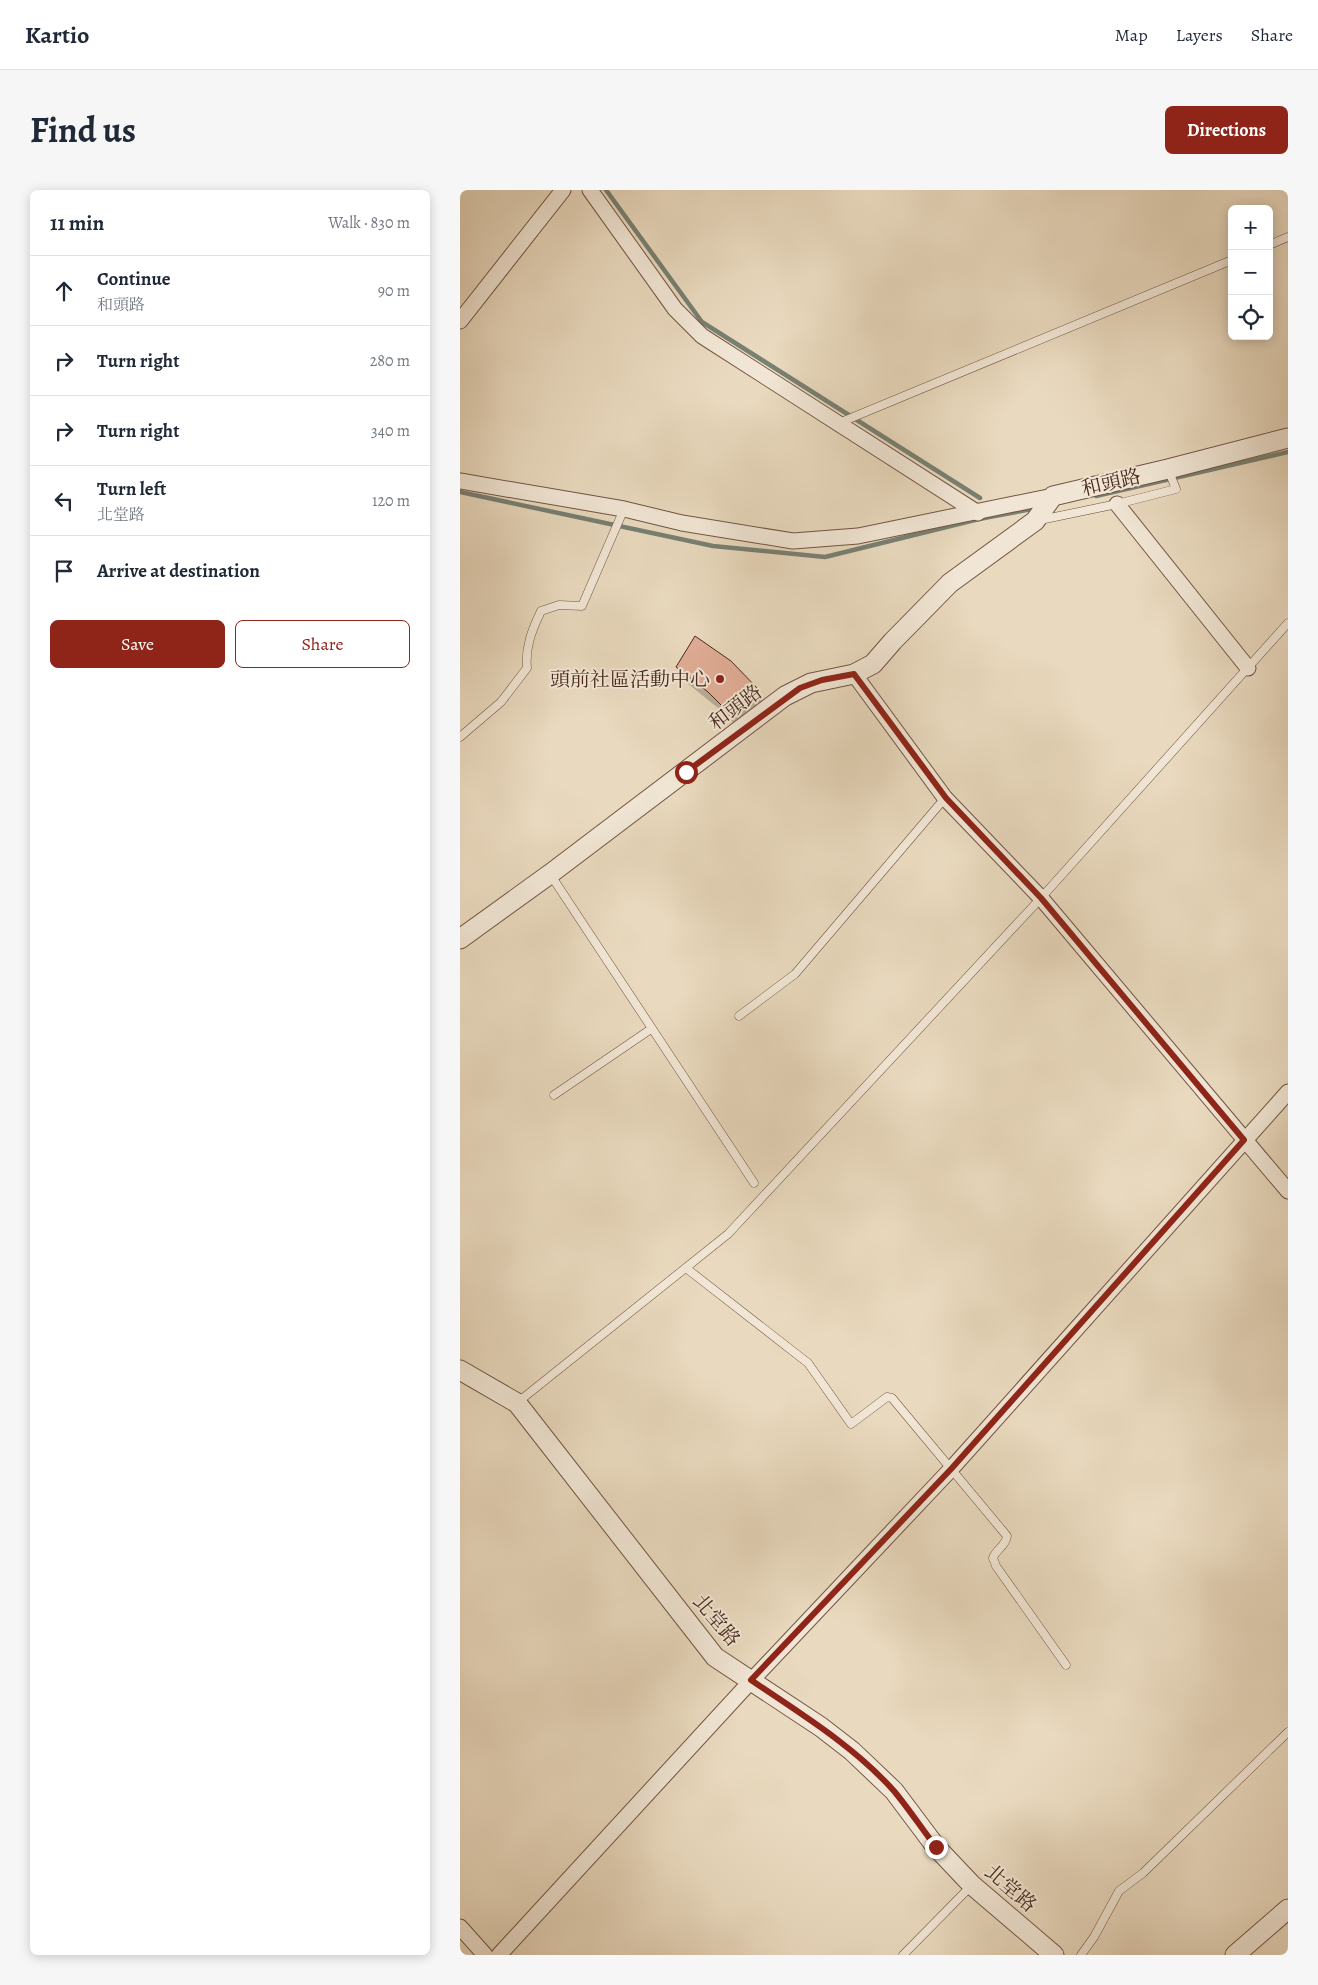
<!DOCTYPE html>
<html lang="en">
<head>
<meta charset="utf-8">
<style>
  body { margin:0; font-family:Alegreya,"Noto Serif TC",serif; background:#f6f6f7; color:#1f2937 }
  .controls { position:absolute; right:15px; top:15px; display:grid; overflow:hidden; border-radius:8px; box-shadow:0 2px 12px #0003 }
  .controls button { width:45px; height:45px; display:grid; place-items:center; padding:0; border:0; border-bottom:1px solid #e0e1e3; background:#fff; color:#1f2937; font:25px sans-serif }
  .stop { position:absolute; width:15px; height:15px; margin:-11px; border:4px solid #8f2418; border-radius:50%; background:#fff }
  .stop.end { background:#8f2418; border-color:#fff; box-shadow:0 1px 5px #0008 }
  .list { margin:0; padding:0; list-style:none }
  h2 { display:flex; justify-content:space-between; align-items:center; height:65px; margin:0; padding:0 20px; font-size:21px }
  h2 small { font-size:16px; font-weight:400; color:#747a83 }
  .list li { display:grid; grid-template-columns:32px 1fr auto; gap:15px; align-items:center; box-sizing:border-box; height:70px; padding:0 20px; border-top:1px solid #e0e1e3 }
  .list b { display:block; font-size:19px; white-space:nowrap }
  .list p { margin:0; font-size:16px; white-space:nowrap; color:#747a83 }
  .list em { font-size:16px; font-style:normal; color:#747a83 }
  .actions { display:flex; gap:10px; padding:15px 20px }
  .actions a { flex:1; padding:11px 0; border:1px solid #8f2418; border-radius:8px; text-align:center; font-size:18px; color:#8f2418 }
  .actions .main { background:#8f2418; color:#fff }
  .icon { flex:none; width:28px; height:28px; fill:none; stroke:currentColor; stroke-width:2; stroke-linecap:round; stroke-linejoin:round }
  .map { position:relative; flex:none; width:828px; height:1765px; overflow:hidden; border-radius:8px }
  header { display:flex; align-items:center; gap:30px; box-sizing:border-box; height:70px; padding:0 25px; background:#fff; border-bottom:1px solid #e0e1e3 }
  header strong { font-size:24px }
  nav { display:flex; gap:28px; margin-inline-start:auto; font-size:18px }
  .intro { display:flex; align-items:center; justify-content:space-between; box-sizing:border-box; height:120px; padding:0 30px }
  h1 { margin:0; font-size:35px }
  .button { padding:12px 22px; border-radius:8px; background:#8f2418; color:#fff; font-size:18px; font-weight:700 }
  main { display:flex; gap:30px; padding:0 30px }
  aside { flex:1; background:#fff; border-radius:8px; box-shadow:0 2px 12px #0003 }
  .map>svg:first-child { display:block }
  .shadow { fill:#0003 }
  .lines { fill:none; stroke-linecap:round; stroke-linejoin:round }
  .stream { stroke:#788073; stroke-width:4.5 }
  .building { fill:#e0ac96; stroke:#4a291a }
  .service-casing { stroke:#725543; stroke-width:9 }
  .minor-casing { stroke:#725543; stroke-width:17 }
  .tertiary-casing { stroke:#725543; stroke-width:21 }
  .service { stroke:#f1e6d5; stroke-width:8 }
  .minor { stroke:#f1e6d5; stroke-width:15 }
  .tertiary { stroke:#f1e6d5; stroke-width:19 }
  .route { stroke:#8f2418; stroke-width:6 }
  .poi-dot { fill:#8f2418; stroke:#f1e6d5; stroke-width:2 }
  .labels { text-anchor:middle; stroke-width:4; stroke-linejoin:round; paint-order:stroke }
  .street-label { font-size:20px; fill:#4a291a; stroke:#f1e6d5 }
  .poi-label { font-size:20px; fill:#4a291a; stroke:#f1e6d5; text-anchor:end }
</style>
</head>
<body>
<header>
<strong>Kartio</strong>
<nav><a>Map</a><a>Layers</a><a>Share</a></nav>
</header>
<div class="intro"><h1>Find us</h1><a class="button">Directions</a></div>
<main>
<aside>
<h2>11 min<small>Walk · 830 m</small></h2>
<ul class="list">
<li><svg class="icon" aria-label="ahead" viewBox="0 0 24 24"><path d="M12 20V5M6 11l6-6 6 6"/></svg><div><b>Continue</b><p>和頭路</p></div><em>90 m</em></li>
<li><svg class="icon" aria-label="right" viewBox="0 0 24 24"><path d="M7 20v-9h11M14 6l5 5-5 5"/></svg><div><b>Turn right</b></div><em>280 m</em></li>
<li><svg class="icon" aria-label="right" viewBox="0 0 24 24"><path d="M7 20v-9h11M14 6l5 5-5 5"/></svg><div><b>Turn right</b></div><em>340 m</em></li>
<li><svg class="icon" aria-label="left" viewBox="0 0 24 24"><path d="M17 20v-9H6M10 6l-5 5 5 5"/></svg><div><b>Turn left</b><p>北堂路</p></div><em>120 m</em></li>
<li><svg class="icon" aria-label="arrive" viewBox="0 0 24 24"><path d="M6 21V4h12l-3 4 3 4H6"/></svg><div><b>Arrive at destination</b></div></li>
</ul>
<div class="actions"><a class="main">Save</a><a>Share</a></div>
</aside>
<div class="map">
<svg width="828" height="1765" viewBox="0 0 828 1765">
  <rect width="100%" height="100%" fill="#e9d9be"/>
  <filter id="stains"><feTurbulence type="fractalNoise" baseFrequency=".004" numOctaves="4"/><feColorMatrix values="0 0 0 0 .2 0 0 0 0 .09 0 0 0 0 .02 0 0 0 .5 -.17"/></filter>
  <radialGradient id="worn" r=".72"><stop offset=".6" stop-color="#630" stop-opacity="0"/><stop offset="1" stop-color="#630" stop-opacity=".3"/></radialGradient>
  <polygon class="shadow" points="217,477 299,502 308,518 284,543 258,518 227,493"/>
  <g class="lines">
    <g class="stream">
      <polyline points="146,0 242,132 520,308"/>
      <polyline points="0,302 253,356 365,367 519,329 577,318"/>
      <polyline points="636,306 828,262"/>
    </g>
  </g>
  <polygon class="building" points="235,446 271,471 300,501 274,528 248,502 216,477"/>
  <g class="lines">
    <g class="service-casing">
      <g id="service">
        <polyline points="809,55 828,47"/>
        <polyline points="379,233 772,70"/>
        <polyline points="580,330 657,314 716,299 708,279"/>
        <path d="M0,547L41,512L67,478C65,457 72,440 81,421L99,415L122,416L164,319"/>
        <polyline points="90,684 294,993"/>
        <polyline points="279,826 335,784 485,608"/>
        <polyline points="94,905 191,839"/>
        <path d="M226,1078L348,1173L391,1234L427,1207L432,1208L547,1346C546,1356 536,1359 533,1368L536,1376L606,1475"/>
        <polyline points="58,1212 268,1044 581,708 828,433"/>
        <polyline points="443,1765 512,1695"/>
        <polyline points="621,1765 634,1747 659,1701 683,1683 828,1542"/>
      </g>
    </g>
    <g class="minor-casing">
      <g id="minor">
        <polyline points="130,0 215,119 242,146 518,323"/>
        <polyline points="0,131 103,0"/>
        <polyline points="0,291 164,319 222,333 333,351 398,346 593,306"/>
        <polyline points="657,314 788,478"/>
        <polyline points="394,484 485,608 581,708 828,1001"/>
        <polyline points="0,1737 25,1765"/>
        <polyline points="39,1765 291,1491 492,1278 828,902"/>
      </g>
    </g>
    <g class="tertiary-casing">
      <g id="tertiary">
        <polyline points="0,749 90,684 325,506 351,493 394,484 413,474 433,451 490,393 575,331 593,306 708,279 828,248"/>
        <polyline points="0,1180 57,1213 255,1467 361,1537 392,1561 434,1601 476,1657 512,1695 594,1765"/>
        <polyline points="775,1765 828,1719"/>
      </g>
    </g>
    <use href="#service" class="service"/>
    <use href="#minor" class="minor"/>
    <use href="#tertiary" class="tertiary"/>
  </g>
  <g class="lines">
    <path class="route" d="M226,582L340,498L362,490L394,484L486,608L581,708L784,950L492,1278L291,1490C341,1524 394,1556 434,1601C449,1619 462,1639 476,1657"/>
  </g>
  <circle class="poi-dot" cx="260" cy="489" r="5"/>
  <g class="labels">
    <g class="street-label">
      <text transform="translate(651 292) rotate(-13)" y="7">和頭路</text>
      <text transform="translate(275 517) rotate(-37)" y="7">和頭路</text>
      <text transform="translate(257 1430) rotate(50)" y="7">北堂路</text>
      <text transform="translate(551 1698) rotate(41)" y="7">北堂路</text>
    </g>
    <g class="poi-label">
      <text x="250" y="496">頭前社區活動中心</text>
    </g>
  </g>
  <rect width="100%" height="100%" filter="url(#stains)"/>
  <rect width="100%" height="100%" fill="url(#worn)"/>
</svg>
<div class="controls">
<button>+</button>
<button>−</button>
<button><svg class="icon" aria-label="locate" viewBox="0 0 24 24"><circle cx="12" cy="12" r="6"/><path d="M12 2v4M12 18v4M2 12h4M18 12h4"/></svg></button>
</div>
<div class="stop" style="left:226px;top:582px"></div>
<div class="stop end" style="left:476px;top:1657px"></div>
</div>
</main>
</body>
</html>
